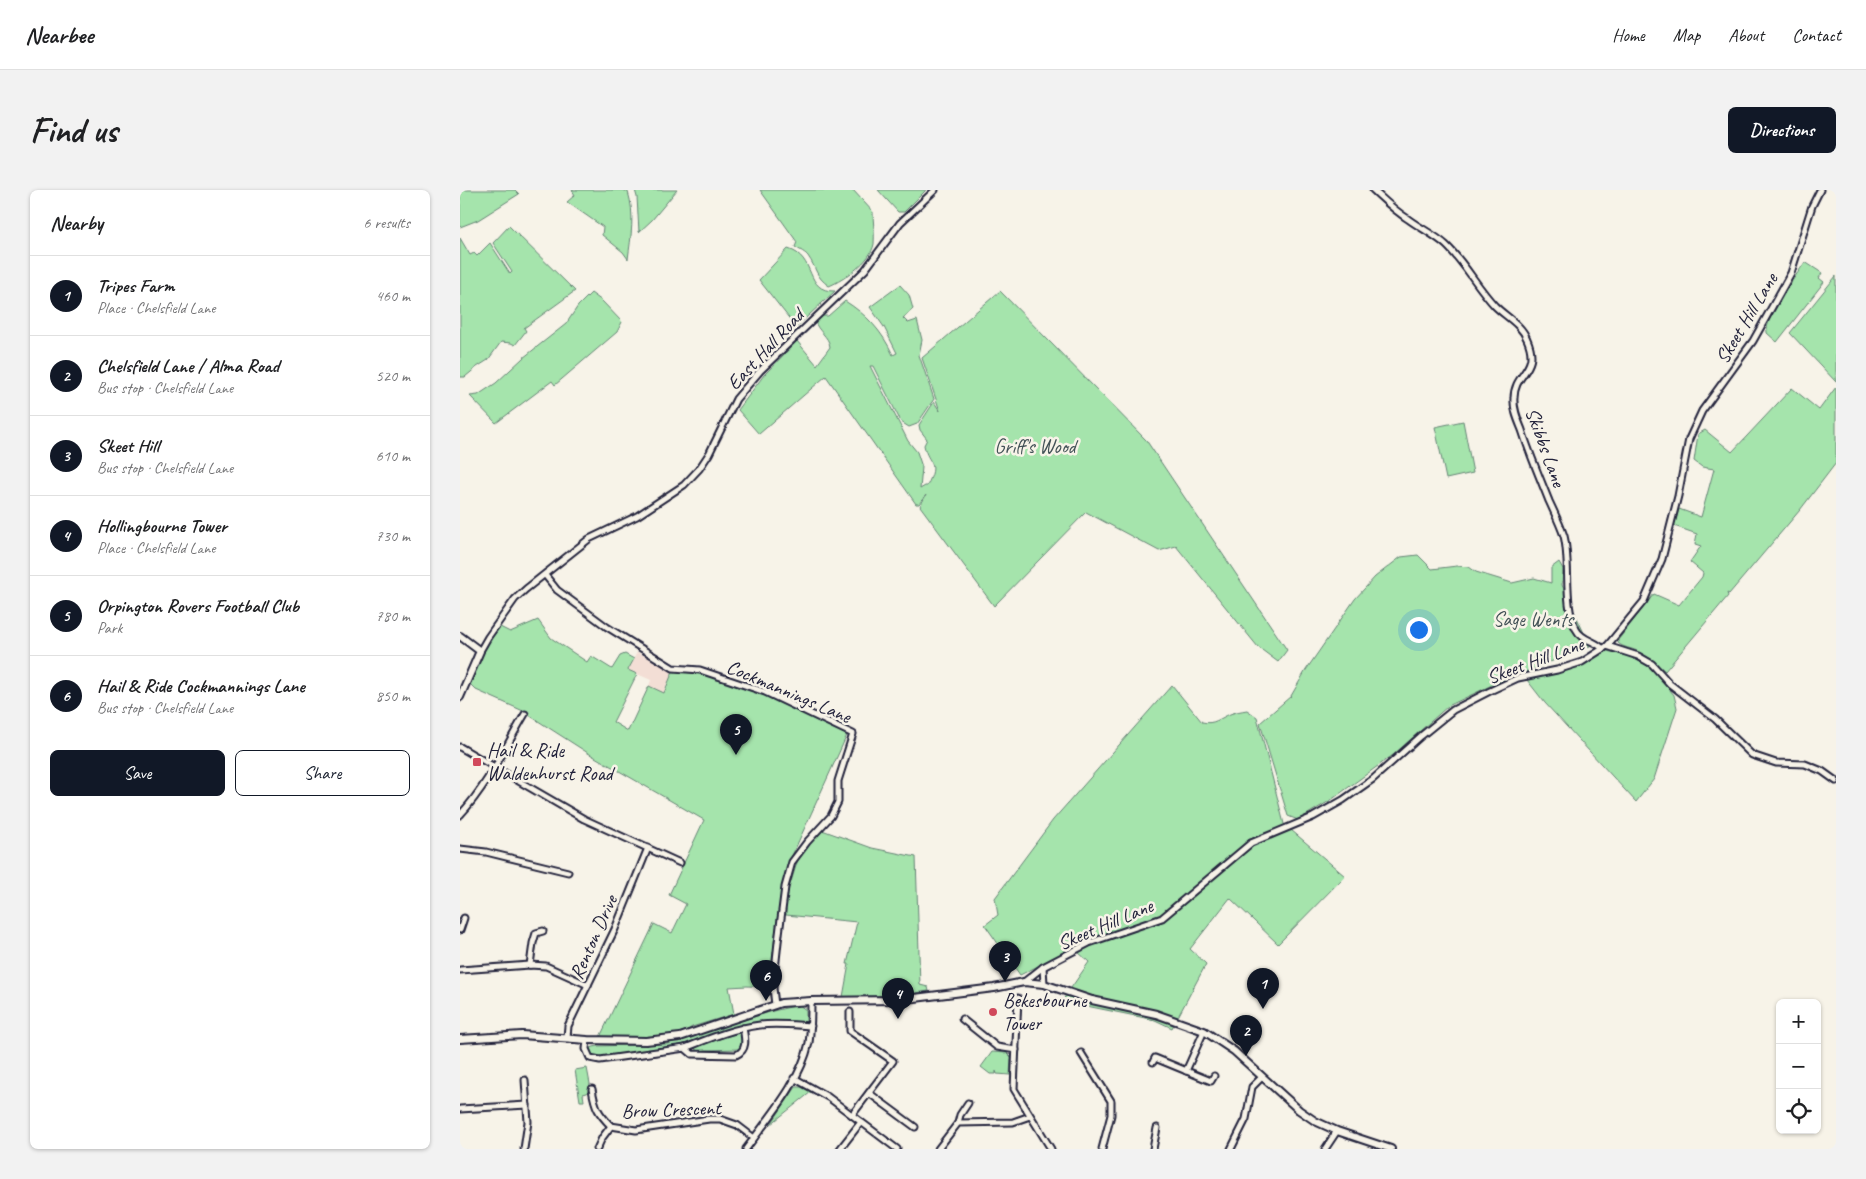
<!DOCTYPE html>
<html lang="en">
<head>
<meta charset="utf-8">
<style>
  body { margin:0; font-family:Caveat,sans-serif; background:#f2f2f2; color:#202124 }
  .controls { position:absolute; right:15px; bottom:15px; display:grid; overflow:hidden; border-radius:8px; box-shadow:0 1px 4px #0004 }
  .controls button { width:45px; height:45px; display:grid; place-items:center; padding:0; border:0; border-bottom:1px solid #e0e0e0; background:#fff; color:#202124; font:25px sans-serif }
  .you { position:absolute; left:958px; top:439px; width:18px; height:18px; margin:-12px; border:4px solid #fff; border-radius:50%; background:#1a73e8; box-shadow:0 0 0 8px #1a73e833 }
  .badge { display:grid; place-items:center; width:32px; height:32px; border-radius:50%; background:#111827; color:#fff; font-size:16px; font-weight:700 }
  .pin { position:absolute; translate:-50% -41px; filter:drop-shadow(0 1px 2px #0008) }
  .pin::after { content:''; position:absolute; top:26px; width:18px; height:15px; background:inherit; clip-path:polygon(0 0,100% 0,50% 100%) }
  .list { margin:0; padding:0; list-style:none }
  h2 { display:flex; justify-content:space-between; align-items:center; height:65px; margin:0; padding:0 20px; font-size:21px }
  h2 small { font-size:16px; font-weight:400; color:#757577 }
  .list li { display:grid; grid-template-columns:32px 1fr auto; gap:15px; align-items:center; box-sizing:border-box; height:80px; padding:0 20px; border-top:1px solid #e0e0e0 }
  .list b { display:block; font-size:19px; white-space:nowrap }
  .list p { margin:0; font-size:16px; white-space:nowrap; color:#757577 }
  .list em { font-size:16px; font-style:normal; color:#757577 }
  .actions { display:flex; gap:10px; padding:15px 20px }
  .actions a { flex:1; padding:11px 0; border:1px solid #111827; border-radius:8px; text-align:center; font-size:18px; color:#111827 }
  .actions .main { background:#111827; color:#fff }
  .icon { flex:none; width:28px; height:28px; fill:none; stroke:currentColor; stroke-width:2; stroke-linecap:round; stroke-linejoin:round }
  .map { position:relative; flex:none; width:1376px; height:959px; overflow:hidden; border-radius:8px }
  header { display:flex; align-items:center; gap:30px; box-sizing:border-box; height:70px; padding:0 25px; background:#fff; border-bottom:1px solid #e0e0e0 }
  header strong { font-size:24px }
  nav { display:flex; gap:28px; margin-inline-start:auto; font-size:18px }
  .intro { display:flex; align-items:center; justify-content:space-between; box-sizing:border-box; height:120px; padding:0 30px }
  h1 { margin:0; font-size:35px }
  .button { padding:12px 22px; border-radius:8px; background:#111827; color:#fff; font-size:18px; font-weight:700 }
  main { display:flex; gap:30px; padding:0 30px }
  aside { flex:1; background:#fff; border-radius:8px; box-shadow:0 1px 4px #0004 }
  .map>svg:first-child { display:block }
  .built { fill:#f3ded5 }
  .green { fill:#a5e4ac; stroke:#648374 }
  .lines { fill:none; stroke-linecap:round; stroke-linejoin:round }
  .minor-casing { stroke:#22223b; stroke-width:9 }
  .tertiary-casing { stroke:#22223b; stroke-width:10 }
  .minor { stroke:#f7f3e8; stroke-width:5 }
  .tertiary { stroke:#f7f3e8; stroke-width:6 }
  .poi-dot { fill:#d1495b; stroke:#f7f3e8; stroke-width:2 }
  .labels { text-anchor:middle; stroke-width:5; stroke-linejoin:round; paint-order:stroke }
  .street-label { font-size:20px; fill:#22223b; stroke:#f7f3e8 }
  .park-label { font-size:20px; fill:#435257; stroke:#f7f3e8 }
  .poi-label { font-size:20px; fill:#22223b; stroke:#f7f3e8; text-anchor:start }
</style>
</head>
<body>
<header>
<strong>Nearbee</strong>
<nav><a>Home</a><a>Map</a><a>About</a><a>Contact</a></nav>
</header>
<div class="intro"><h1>Find us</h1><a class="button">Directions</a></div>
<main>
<aside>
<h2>Nearby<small>6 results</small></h2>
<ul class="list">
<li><span class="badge">1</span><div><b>Tripes Farm</b><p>Place · Chelsfield Lane</p></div><em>460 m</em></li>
<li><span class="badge">2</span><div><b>Chelsfield Lane / Alma Road</b><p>Bus stop · Chelsfield Lane</p></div><em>520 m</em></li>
<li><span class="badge">3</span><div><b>Skeet Hill</b><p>Bus stop · Chelsfield Lane</p></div><em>610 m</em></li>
<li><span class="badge">4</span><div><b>Hollingbourne Tower</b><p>Place · Chelsfield Lane</p></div><em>730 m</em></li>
<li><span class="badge">5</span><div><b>Orpington Rovers Football Club</b><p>Park</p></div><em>780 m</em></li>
<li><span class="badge">6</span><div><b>Hail &amp; Ride Cockmannings Lane</b><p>Bus stop · Chelsfield Lane</p></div><em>850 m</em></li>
</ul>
<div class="actions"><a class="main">Save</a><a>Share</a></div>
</aside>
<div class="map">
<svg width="1376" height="959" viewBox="0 0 1376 959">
  <rect width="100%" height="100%" fill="#f7f3e8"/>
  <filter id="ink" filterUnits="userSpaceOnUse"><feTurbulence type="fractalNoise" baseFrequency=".02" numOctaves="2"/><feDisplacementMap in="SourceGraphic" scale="10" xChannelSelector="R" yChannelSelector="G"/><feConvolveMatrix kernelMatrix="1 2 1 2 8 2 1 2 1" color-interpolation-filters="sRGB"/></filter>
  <g filter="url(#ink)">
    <polygon class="built" points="177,462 213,481 203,504 189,496 191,490 168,480"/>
    <g class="green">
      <polygon points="0,0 55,0 59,4 18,30 0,37"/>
      <path d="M112,0H163L168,2C175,24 171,47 168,69L163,62L142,45L143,37L107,12L115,5Z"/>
      <polygon points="175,0 217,0 192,30 179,42 177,7"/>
      <path d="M300,0H393L413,22C413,32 415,44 414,54C411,71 384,90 369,96C355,86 357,79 348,66C346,63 340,60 335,57L337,52Z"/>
      <polygon points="418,0 466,0 444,22 438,22"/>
      <polygon points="49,36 115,101 64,138 66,141 55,155 51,153 41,152 28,170 17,177 5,187 0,187 0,48 10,65 14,63 17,66 30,53 50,84 52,82 33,53"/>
      <path d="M328,59C357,67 344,102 375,101L336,137L299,90Z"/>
      <path d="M1345,72L1362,83L1359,88L1364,92L1317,152L1307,143C1304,128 1336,86 1345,72Z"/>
      <polygon points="1376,86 1376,192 1330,143"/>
      <path d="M440,95L449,105L453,119L443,128L448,133L457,130L462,150L459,165L474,209L457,234L449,237L441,232L413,176H410L448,251L457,262L462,277L460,299L465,296H467C480,270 468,276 464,255L467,249L460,240L459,235L474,212L480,221L462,168L540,101L686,250L827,460L818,472L798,457L716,356L699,361L626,322L534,416L460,316L466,305L459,314H456L366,186L299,244L278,220L304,185L337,151L357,175L370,157C369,146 357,141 355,131L360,126H368L385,111C407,125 422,141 433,165L437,163L424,137L410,117Z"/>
      <polygon points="131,103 142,111 162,132 157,142 95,195 92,191 36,233 10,206 18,205 36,193 63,168 106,134 118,116"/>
      <path d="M1376,197V273L1340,320L1269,404L1267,403L1268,406L1205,481C1196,473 1188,466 1177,461C1171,458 1164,458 1158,453V450L1194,404L1219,415L1242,387L1243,383L1230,372L1241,356L1235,354L1237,344L1214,336L1219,319L1241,327L1254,279L1242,277L1234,271L1238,244L1245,240L1272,262L1332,198L1359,220Z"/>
      <polygon points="1003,231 1013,283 986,289 975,237"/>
      <polygon points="958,365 972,379 997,376 1009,377 1016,382 1052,393 1074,388 1091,393 1091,378 1099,372 1103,379 1102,395 1130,456 1065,482 1055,484 988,516 933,565 871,610 838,630 828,626 800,533 831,506 846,480 895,409 915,387 941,367"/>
      <path d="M78,430L91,448L127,472L131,466L152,479L160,466L165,464L174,469L168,480L177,484L153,532L168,541L189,496L204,503L213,481L252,485L301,504L387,545L330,670C317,711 314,754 310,797L287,796L269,797L274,824L232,837C215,851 162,847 140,847L194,734L212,743L226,714L209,705L244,630L128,563L61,520L16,500L9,493L27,454L40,437L50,442Z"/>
      <polygon points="1147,461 1168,466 1185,474 1197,484 1214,505 1217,518 1194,589 1176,612 1085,513 1067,490"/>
      <path d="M712,495L742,532C754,535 760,528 770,524C775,522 781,521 787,520L797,527L824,634L885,686L818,754L770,708L730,759L746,774L712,838L695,830L602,811L629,772L618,762L612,759L560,785L525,735L538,725L535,708L593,630Z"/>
      <polygon points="362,640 412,658 456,667 460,795 468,797 469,801 440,805 383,807 389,774 387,774 397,732 326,725 325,711 339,666"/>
      <polygon points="339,815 346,820 346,833 323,831 296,832 223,855 184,864 139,869 131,865 129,858 138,856 207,854 313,821"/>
      <polygon points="281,842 283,845 283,854 279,859 245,860 242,862 237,863 235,857"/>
      <polygon points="532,862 547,863 551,867 550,885 537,884 536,881 536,884 530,884 521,877"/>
      <polygon points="127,878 130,894 127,903 123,904 124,911 120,911 115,880"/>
      <polygon points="336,897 341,897 351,902 311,934"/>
    </g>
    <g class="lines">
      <g class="minor-casing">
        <g id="minor">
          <path d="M913,0C924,10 935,21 948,29C960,38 975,45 986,55C1005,73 1017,97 1035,116C1046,127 1061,134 1067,149C1081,181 1054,182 1054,208C1053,219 1058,230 1062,240C1070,265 1080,288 1089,311C1094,322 1100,334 1104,346C1111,373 1103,415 1116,439C1121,450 1136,451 1143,459"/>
          <polyline points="85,385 97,400 147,437 213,478 240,480 305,502 393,544 378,591 378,612 371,626 347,652 332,672 325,697 318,752 313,798 315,815"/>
          <polyline points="1147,456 1178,466 1192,474 1210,494 1255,529 1292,565 1316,573 1345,574 1362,581 1376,591"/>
          <polyline points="20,461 28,447 55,409 66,399 129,349 177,326 224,295 239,279 249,264 276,209 300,181 405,80 440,33 475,0"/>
          <polyline points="0,557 124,629 220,673"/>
          <path d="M0,625C27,596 45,558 65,524"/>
          <polyline points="0,659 26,662 108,682"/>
          <polyline points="0,740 4,728"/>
          <polyline points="70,775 73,753 76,743 83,741"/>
          <polyline points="583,777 584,794"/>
          <polyline points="0,780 70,775 86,776 128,795"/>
          <polyline points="564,792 583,777 629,753 702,728 791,653 853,627 883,610 913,589 961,546 993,520 1030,501 1058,488 1097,480 1122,472 1147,456 1184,411 1202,369 1218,306 1229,249 1242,221 1293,151 1331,83 1352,16 1360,0"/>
          <polyline points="558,808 554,899 591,959"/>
          <polyline points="390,822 390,841 433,871 392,925"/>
          <polyline points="502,829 537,857 556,860"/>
          <polyline points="107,847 108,836 155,739 188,658"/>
          <path d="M127,850L126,859L130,868L140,870L225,858L232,864L276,865C288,860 285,848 283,838"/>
          <path d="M225,858C248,849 274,838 300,835C317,833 334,835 351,836"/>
          <polyline points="621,863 651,911 651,925 642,959"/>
          <polyline points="693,872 695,868 751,891 754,886"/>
          <polyline points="726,881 744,841"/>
          <polyline points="334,888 368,907 437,959"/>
          <path d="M132,899C135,917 138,923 151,936"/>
          <polyline points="409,903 455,937"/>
          <polyline points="0,919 67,915"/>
          <polyline points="498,933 500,925 508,913"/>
          <polyline points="64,959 68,932 65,890"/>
          <polyline points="137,959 142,948 151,936 176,940 249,929 260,929 277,935 294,948"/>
          <path d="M286,959C309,927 340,893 349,853C351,839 351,825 351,811"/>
          <polyline points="380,959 401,932"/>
          <polyline points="478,959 498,933 553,932 570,926"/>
          <polyline points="693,959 697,938"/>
          <polyline points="771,959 786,929 792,897 802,887"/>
          <polyline points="865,959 877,941"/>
        </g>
      </g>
      <g class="tertiary-casing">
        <g id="tertiary">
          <polyline points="0,446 20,461 0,507"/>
          <polyline points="0,849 62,845 127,850 186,851 220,847 321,813 351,811 439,810 534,798 564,792 584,794 632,810 696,824 744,841 774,861 839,920 855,931 877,941 931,959"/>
        </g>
      </g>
      <use href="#minor" class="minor"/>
      <use href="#tertiary" class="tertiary"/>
    </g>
  </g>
  <g class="poi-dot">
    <rect x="12" y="567" width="10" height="10" rx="2.5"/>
    <circle cx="533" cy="822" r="5"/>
  </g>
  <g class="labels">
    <g class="street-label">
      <text transform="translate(1286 128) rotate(-59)" y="7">Skeet Hill Lane</text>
      <text transform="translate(305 159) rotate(-47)" y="7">East Hall Road</text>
      <text transform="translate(1086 257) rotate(70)" y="7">Skibbs Lane</text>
      <text transform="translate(1075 470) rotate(-20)" y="7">Skeet Hill Lane</text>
      <text transform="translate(329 501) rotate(23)" y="7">Cockmannings Lane</text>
      <text transform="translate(645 734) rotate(-23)" y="7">Skeet Hill Lane</text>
      <text transform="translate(133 747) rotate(-66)" y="7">Renton Drive</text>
      <text transform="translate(211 919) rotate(-2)" y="7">Brow Crescent</text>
    </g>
    <g class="park-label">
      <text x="575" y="263">Griff's Wood</text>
      <text x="1073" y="436">Sage Wents</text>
    </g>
    <g class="poi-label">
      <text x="27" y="567">Hail &amp; Ride<tspan x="27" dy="23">Waldenhurst Road</tspan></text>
      <text x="543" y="817">Bekesbourne<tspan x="543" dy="23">Tower</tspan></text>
    </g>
  </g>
</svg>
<div class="controls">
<button>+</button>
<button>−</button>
<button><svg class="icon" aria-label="locate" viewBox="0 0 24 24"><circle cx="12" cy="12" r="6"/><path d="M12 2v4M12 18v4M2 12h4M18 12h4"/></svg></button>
</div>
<div class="you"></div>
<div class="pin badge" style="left:803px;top:819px">1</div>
<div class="pin badge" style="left:786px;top:866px">2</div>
<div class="pin badge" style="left:545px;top:792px">3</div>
<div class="pin badge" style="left:438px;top:829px">4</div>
<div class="pin badge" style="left:276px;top:565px">5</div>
<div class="pin badge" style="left:306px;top:811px">6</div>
</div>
</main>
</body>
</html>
